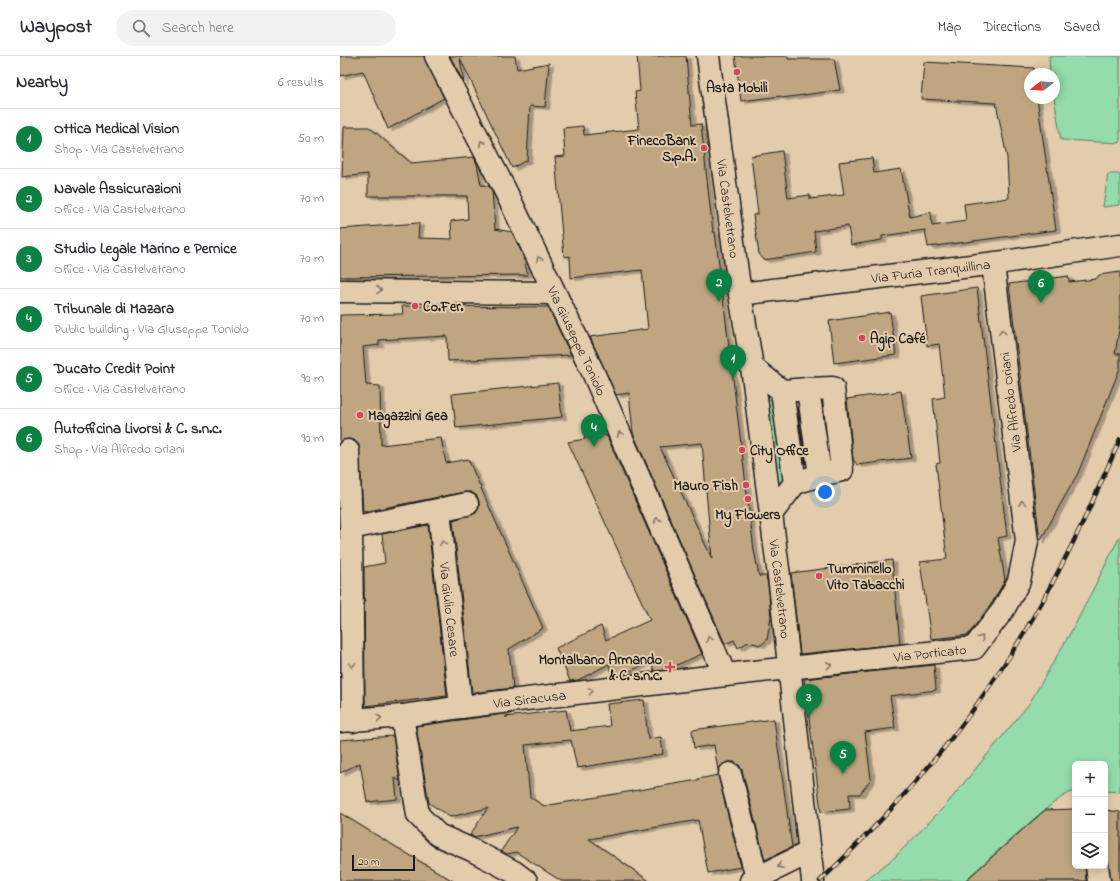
<!DOCTYPE html>
<html lang="en">
<head>
<meta charset="utf-8">
<style>
  body { margin:0; font-family:"Indie Flower",sans-serif; background:#f2f2f3; color:#2b2b33 }
  .controls { position:absolute; right:12px; bottom:12px; display:grid; overflow:hidden; border-radius:6px; box-shadow:0 2px 10px #0003 }
  .controls button { width:36px; height:36px; display:grid; place-items:center; padding:0; border:0; border-bottom:1px solid #e1e1e2; background:#fff; color:#2b2b33; font:20px sans-serif }
  .compass { position:absolute; left:684px; top:12px; width:36px; height:36px; border-radius:50%; background:#fff; box-shadow:0 2px 10px #0003; rotate:253deg }
  .scale { position:absolute; left:12px; bottom:10px; width:63px; box-sizing:border-box; padding-left:4px; border:2px solid #1c1c1c; border-top:0; font-size:11px; line-height:14px; white-space:nowrap; color:#1c1c1c; -webkit-text-stroke:3px #e3ccac; paint-order:stroke }
  .you { position:absolute; left:485px; top:436px; width:14px; height:14px; margin:-10px; border:3px solid #fff; border-radius:50%; background:#1a73e8; box-shadow:0 0 0 6px #1a73e833 }
  .badge { display:grid; place-items:center; width:26px; height:26px; border-radius:50%; background:#0b8043; color:#fff; font-size:13px; font-weight:700 }
  .pin { position:absolute; translate:-50% -33px; filter:drop-shadow(0 1px 2px #0008) }
  .pin::after { content:''; position:absolute; top:21px; width:14px; height:12px; background:inherit; clip-path:polygon(0 0,100% 0,50% 100%) }
  .list { margin:0; padding:0; list-style:none }
  h2 { display:flex; justify-content:space-between; align-items:center; height:52px; margin:0; padding:0 16px; font-size:17px }
  h2 small { font-size:13px; font-weight:400; color:#7c7c81 }
  .list li { display:grid; grid-template-columns:26px 1fr auto; gap:12px; align-items:center; box-sizing:border-box; height:60px; padding:0 16px; border-top:1px solid #e1e1e2 }
  .list b { display:block; font-size:15px; white-space:nowrap }
  .list p { margin:0; font-size:13px; white-space:nowrap; color:#7c7c81 }
  .list em { font-size:13px; font-style:normal; color:#7c7c81 }
  .icon { flex:none; width:22px; height:22px; fill:none; stroke:currentColor; stroke-width:2; stroke-linecap:round; stroke-linejoin:round }
  .map { position:relative; flex:none; width:780px; height:825px; overflow:hidden }
  header { display:flex; align-items:center; gap:24px; box-sizing:border-box; height:56px; padding:0 20px; background:#fff; border-bottom:1px solid #e1e1e2 }
  header strong { font-size:19px }
  nav { display:flex; gap:22px; margin-inline-start:auto; font-size:14px }
  .search { width:280px; height:36px; background:#f2f2f3; display:flex; align-items:center; gap:10px; box-sizing:border-box; padding:0 14px; border-radius:22px; color:#7c7c81; font-size:15px }
  main { display:flex }
  aside { flex:1; background:#fff }
  .map>svg:first-child { display:block }
  .green { fill:#94dcab; stroke:#587c64 }
  .building { fill:#bfa680; stroke:#1c1c1c; fill-rule:evenodd; filter:url(#shadow) }
  .lines { fill:none; stroke-linecap:round; stroke-linejoin:round }
  .minor-casing { stroke:#1c1c1c; stroke-width:25 }
  .major-casing { stroke:#1c1c1c; stroke-width:25 }
  .minor { stroke:#e3ccac; stroke-width:22 }
  .major { stroke:#e3ccac; stroke-width:22 }
  .rail-casing { stroke:#1c1c1c; stroke-width:4.5 }
  .rail { stroke:#e3ccac; stroke-width:3; stroke-dasharray:9; stroke-linecap:butt }
  .oneway { stroke:#807464 }
  .poi-dot { fill:#d1495b; stroke:#e3ccac; stroke-width:1.5 }
  .labels { text-anchor:middle; stroke-width:4; stroke-linejoin:round; paint-order:stroke }
  .poi-label { font-size:14px; font-weight:bold; fill:#1c1c1c; stroke:#e3ccac; text-anchor:start }
  .street-label { font-size:14px; fill:#1c1c1c; stroke:#e3ccac }
</style>
</head>
<body>
<header>
<strong>Waypost</strong>
<div class="search"><svg class="icon" aria-label="search" viewBox="0 0 24 24"><circle cx="10" cy="10" r="6"/><path d="M15 15l6 6"/></svg>Search here</div>
<nav><a>Map</a><a>Directions</a><a>Saved</a></nav>
</header>
<main>
<aside>
<h2>Nearby<small>6 results</small></h2>
<ul class="list">
<li><span class="badge">1</span><div><b>Ottica Medical Vision</b><p>Shop · Via Castelvetrano</p></div><em>50 m</em></li>
<li><span class="badge">2</span><div><b>Navale Assicurazioni</b><p>Office · Via Castelvetrano</p></div><em>70 m</em></li>
<li><span class="badge">3</span><div><b>Studio Legale Marino e Pernice</b><p>Office · Via Castelvetrano</p></div><em>70 m</em></li>
<li><span class="badge">4</span><div><b>Tribunale di Mazara</b><p>Public building · Via Giuseppe Toniolo</p></div><em>70 m</em></li>
<li><span class="badge">5</span><div><b>Ducato Credit Point</b><p>Office · Via Castelvetrano</p></div><em>90 m</em></li>
<li><span class="badge">6</span><div><b>Autofficina Livorsi &amp; C. s.n.c.</b><p>Shop · Via Alfredo Oriani</p></div><em>90 m</em></li>
</ul>
</aside>
<div class="map">
<svg width="780" height="825" viewBox="0 0 780 825">
  <defs>
    <filter id="shadow"><feDropShadow dx="4.5" dy="2.5" stdDeviation="0" flood-color="#0004"/></filter>
  </defs>
  <rect width="100%" height="100%" fill="#e3ccac"/>
  <filter id="ink" filterUnits="userSpaceOnUse"><feTurbulence type="fractalNoise" baseFrequency=".025" numOctaves="2"/><feDisplacementMap in="SourceGraphic" scale="8" xChannelSelector="R" yChannelSelector="G"/><feConvolveMatrix kernelMatrix="1 2 1 2 8 2 1 2 1" color-interpolation-filters="sRGB"/></filter>
  <g filter="url(#ink)">
    <g class="green">
      <polygon points="709,0 780,0 780,87 721,84 714,41 714,18 710,18"/>
      <polygon points="768,118 780,118 780,149 763,151"/>
      <polygon points="433,342 446,418 443,428 438,429 428,344"/>
      <path d="M780,480V736L765,735V708H735V735C717,737 644,809 624,825H524L554,802L605,750L689,648L735,569Z"/>
    </g>
    <g class="building">
      <polygon points="0,0 84,0 104,42 48,73 23,15 0,20"/>
      <polygon points="110,0 175,0 177,13 209,7 205,51 190,50 187,104 172,112 120,2 124,27"/>
      <path d="M297,0H346L352,69L361,68L370,151L373,176H375L414,494L419,520H426L428,529L431,561L427,584L421,589L408,586L398,592L394,584L385,588L293,377L289,337L276,339L250,281L308,273L302,214L231,222L230,200L224,201L215,101L225,100L223,72L243,70L244,79L299,73L295,36L300,35ZM362,387L372,503L320,391Z"/>
      <polygon points="395,0 448,0 448,3 494,3 500,34 442,42 441,40 401,45"/>
      <polygon points="584,6 694,12 694,18 690,18 690,42 697,42 716,174 588,191 585,174 542,180 542,184 511,189 508,170 474,175 476,196 424,204 419,198 413,159 418,158 411,100 442,95 448,142 470,139 470,143 504,139 499,106 532,102 534,117 561,113 570,161 591,156 592,170 626,165 624,148 669,142 667,102 656,47 581,43"/>
      <polygon points="4,71 29,71 71,107 134,101 137,108 141,129 149,130 152,135 155,173 172,176 182,197 188,219 0,221 0,173 79,167 78,182 112,183 111,165 128,163 127,140 28,140 28,118 2,121"/>
      <polygon points="780,216 780,268 775,298 780,298 780,312 738,417 700,485 669,228 728,220 729,226 756,223 759,219"/>
      <polygon points="637,232 667,480 658,482 665,524 652,547 628,579 591,583 580,506 607,503 596,408 600,407 593,343 605,341 599,288 587,290 581,240"/>
      <polygon points="62,250 208,251 231,299 108,305 107,280 39,284 39,289 23,291 26,329 40,330 41,389 101,382 106,407 128,403 203,572 169,593 173,632 132,637 113,464 136,457 139,452 139,446 137,440 131,436 124,436 23,456 19,389 14,384 8,383 0,386 0,259 63,258"/>
      <polygon points="550,256 556,299 494,307 489,265"/>
      <polygon points="218,327 222,361 116,372 112,338"/>
      <polygon points="561,335 571,402 517,409 513,403 507,343"/>
      <polygon points="457,351 458,351 466,408 465,408"/>
      <polygon points="263,375 265,380 267,380 362,598 325,614 314,615 311,605 282,619 273,620 269,608 238,624 230,625 216,592 261,570 266,584 310,564 228,386 245,383 244,377"/>
      <polygon points="88,469 107,640 25,650 24,511 45,507 42,478"/>
      <polygon points="552,504 560,588 460,598 451,517"/>
      <polygon points="594,609 596,634 550,640 555,672 525,676 531,723 520,738 509,738 510,753 481,756 464,623"/>
      <polygon points="304,644 308,683 321,681 323,698 237,712 231,684 185,689 190,741 204,750 358,724 358,723 378,719 401,811 368,817 358,764 249,783 309,825 221,825 176,796 167,798 161,795 177,771 134,781 130,779 148,752 110,761 89,747 76,670 172,657 165,661 226,654 230,675 270,670 267,648"/>
      <polygon points="434,663 452,791 425,804 402,714 399,709 394,706 387,706 382,709 378,715 374,689 354,692 352,674"/>
      <polygon points="53,680 60,725 55,722 57,743 27,746 20,707 0,717 0,684"/>
      <polygon points="735,753 735,810 745,810 746,825 625,825 705,754"/>
      <polygon points="765,754 780,756 780,825 771,825 769,808 765,801"/>
      <polygon points="0,757 46,785 113,825 0,825"/>
    </g>
    <g class="lines">
      <g class="minor-casing">
        <g id="minor">
          <path id="s1" d="M96,0L167,138L252,314L385,619"/>
          <polyline points="0,235 214,237"/>
          <path id="s2" d="M400,238L664,206L780,189"/>
          <polyline points="412,311 442,335 455,427 431,458"/>
          <polyline points="468,333 493,332 502,414 480,419"/>
          <polyline points="442,335 468,333 480,419 455,427"/>
          <polyline points="8,395 11,472 13,665"/>
          <path id="s3" d="M99,455L121,651"/>
          <polyline points="11,472 127,448"/>
          <polyline points="62,660 78,759 98,779 132,794 174,816 186,825"/>
          <path id="s4" d="M0,665L62,660L121,651L385,619L634,592L663,554L679,525L687,485L653,208"/>
          <polyline points="390,718 417,822"/>
          <polyline points="757,810 759,825"/>
          <polyline points="411,825 470,796"/>
        </g>
      </g>
      <g class="major-casing">
        <g id="major">
          <path id="s5" d="M368,0L400,238L412,311L440,528L473,825"/>
        </g>
      </g>
      <use href="#minor" class="minor"/>
      <use href="#major" class="major"/>
      <g class="rail-casing">
        <path id="rail" d="M480,825C541,767 599,704 647,634C702,556 743,470 780,383"/>
      </g>
      <use href="#rail" class="rail"/>
    </g>
    <defs><path id="oneway-chevron" d="M-2-3.5L2.5 0L-2 3.5" fill="none" stroke-width="1.6" stroke-linecap="round" stroke-linejoin="round"/></defs>
    <g class="oneway">
      <use href="#oneway-chevron" transform="translate(142 87) rotate(-117)"/>
      <use href="#oneway-chevron" transform="translate(199 203) rotate(-114)"/>
      <use href="#oneway-chevron" transform="translate(39 234) rotate(1)"/>
      <use href="#oneway-chevron" transform="translate(662 276) rotate(-97)"/>
      <use href="#oneway-chevron" transform="translate(280 378) rotate(-113)"/>
      <use href="#oneway-chevron" transform="translate(682 447) rotate(-97)"/>
      <use href="#oneway-chevron" transform="translate(317 464) rotate(-114)"/>
      <use href="#oneway-chevron" transform="translate(103 487) rotate(-96)"/>
      <use href="#oneway-chevron" transform="translate(641 582) rotate(-52)"/>
      <use href="#oneway-chevron" transform="translate(369 583) rotate(-114)"/>
      <use href="#oneway-chevron" transform="translate(12 609) rotate(90)"/>
      <use href="#oneway-chevron" transform="translate(489 609) rotate(-6)"/>
      <use href="#oneway-chevron" transform="translate(251 635) rotate(-7)"/>
      <use href="#oneway-chevron" transform="translate(39 662) rotate(-6)"/>
      <use href="#oneway-chevron" transform="translate(440 810) rotate(154)"/>
    </g>
  </g>
  <g class="poi-dot">
    <circle cx="397" cy="16" r="4"/>
    <circle cx="364" cy="92" r="4"/>
    <circle cx="75" cy="250" r="4"/>
    <circle cx="522" cy="282" r="4"/>
    <circle cx="20" cy="359" r="4"/>
    <circle cx="402" cy="394" r="4"/>
    <circle cx="406" cy="429" r="4"/>
    <circle cx="408" cy="443" r="4"/>
    <circle cx="479" cy="520" r="4"/>
    <path d="M328 605h4v4h4v4h-4v4h-4v-4h-4v-4h4z"/>
  </g>
  <g class="labels">
    <g class="poi-label">
      <text x="397" y="36" text-anchor="middle">Asta Mobili</text>
      <text x="356" y="89" text-anchor="end">FinecoBank<tspan x="356" dy="16">S.p.A.</tspan></text>
      <text x="83" y="255">Co.Fer.</text>
      <text x="530" y="287">Agip Café</text>
      <text x="28" y="364">Magazzini Gea</text>
      <text x="410" y="399">City Office</text>
      <text x="398" y="434" text-anchor="end">Mauro Fish</text>
      <text x="408" y="463" text-anchor="middle">My Flowers</text>
      <text x="487" y="517">Tumminello<tspan x="487" dy="16">Vito Tabacchi</tspan></text>
      <text x="322" y="608" text-anchor="end">Montalbano Armando<tspan x="322" dy="16">&amp; C. s.n.c.</tspan></text>
    </g>
    <g class="street-label">
      <text dy="5" stroke="none"><textPath href="#s5" startOffset="154">Via Castelvetrano</textPath></text>
      <text dy="5" stroke="none"><textPath href="#s2" startOffset="192">Via Furia Tranquillina</textPath></text>
      <text dy="5" stroke="none"><textPath href="#s1" startOffset="318">Via Giuseppe Toniolo</textPath></text>
      <text transform="translate(670 346) rotate(-97)" y="5">Via Alfredo Oriani</text>
      <text dy="5" stroke="none"><textPath href="#s5" startOffset="538">Via Castelvetrano</textPath></text>
      <text dy="5" stroke="none"><textPath href="#s3" startOffset="99">Via Giulio Cesare</textPath></text>
      <text dy="5" stroke="none"><textPath href="#s4" startOffset="594">Via Porticato</textPath></text>
      <text dy="5" stroke="none"><textPath href="#s4" startOffset="191">Via Siracusa</textPath></text>
    </g>
  </g>
</svg>
<div class="controls">
<button>+</button>
<button>−</button>
<button><svg class="icon" aria-label="layers" viewBox="0 0 24 24"><path d="M12 4l9 5-9 5-9-5zM3 14l9 5 9-5"/></svg></button>
</div>
<svg class="compass" viewBox="-18 -18 36 36"><path d="M0-13l5 13h-10z" fill="#e53935"/><path d="M0 13l5-13h-10z" fill="#7c7c81"/></svg>
<div class="scale">20 m</div>
<div class="you"></div>
<div class="pin badge" style="left:393px;top:322px">1</div>
<div class="pin badge" style="left:379px;top:246px">2</div>
<div class="pin badge" style="left:469px;top:661px">3</div>
<div class="pin badge" style="left:254px;top:391px">4</div>
<div class="pin badge" style="left:503px;top:718px">5</div>
<div class="pin badge" style="left:701px;top:247px">6</div>
</div>
</main>
</body>
</html>
